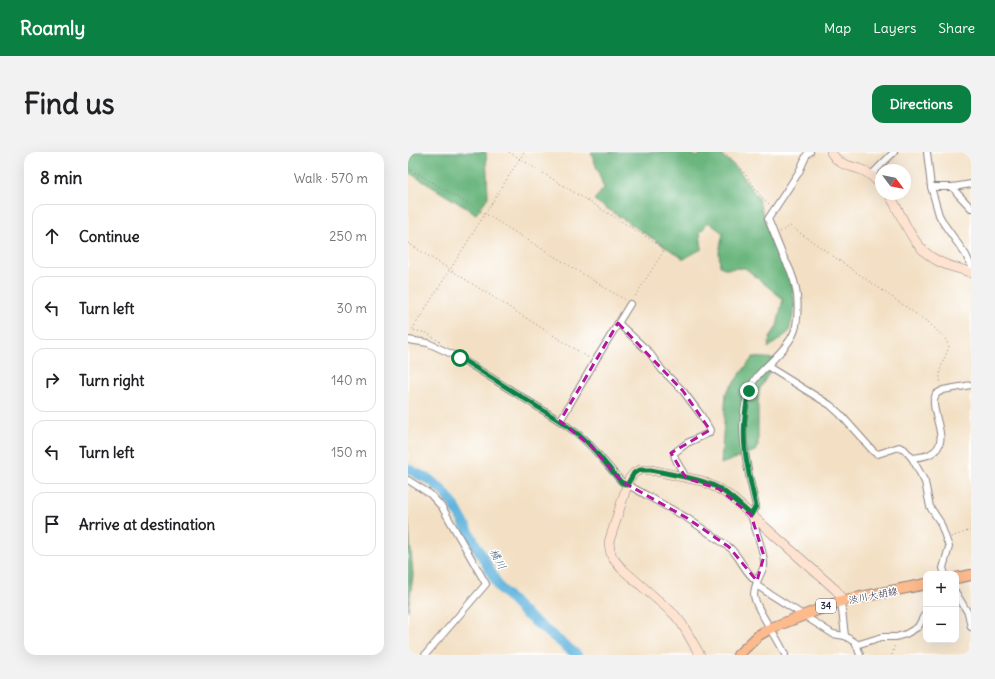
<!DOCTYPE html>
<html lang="en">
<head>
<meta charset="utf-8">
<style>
  body { margin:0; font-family:Delius,"Klee One",sans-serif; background:#f2f2f2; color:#202124 }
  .controls { position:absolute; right:12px; bottom:12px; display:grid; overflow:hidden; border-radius:8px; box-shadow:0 4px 16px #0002 }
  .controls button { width:36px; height:36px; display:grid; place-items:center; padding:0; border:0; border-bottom:1px solid #e0e0e0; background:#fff; color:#202124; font:20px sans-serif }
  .compass { position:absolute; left:467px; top:12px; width:36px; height:36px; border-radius:50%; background:#fff; box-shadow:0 4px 16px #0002; rotate:122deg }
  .stop { position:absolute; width:12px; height:12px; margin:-9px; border:3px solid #0b8043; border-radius:50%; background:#fff }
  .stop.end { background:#0b8043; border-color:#fff; box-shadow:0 1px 4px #0008 }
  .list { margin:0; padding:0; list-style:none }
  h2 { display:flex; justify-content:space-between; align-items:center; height:52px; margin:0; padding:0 16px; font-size:17px }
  h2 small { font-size:13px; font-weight:400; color:#757577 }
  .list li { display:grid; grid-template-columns:26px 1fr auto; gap:12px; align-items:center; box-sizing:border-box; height:64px; margin:0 8px 8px; padding:0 8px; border:1px solid #e0e0e0; border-radius:12px }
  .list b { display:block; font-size:15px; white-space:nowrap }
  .list em { font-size:13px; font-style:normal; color:#757577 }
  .icon { flex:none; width:22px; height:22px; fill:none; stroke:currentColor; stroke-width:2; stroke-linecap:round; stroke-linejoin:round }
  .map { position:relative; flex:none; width:563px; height:503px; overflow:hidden; border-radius:12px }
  header { display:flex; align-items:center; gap:24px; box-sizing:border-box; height:56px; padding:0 20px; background:#0b8043; color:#fff }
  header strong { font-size:19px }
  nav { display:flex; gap:22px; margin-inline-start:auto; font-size:14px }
  .intro { display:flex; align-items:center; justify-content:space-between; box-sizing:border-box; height:96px; padding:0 24px }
  h1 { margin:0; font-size:28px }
  .button { padding:10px 18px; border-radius:12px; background:#0b8043; color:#fff; font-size:14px; font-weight:700 }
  main { display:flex; gap:24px; padding:0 24px }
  aside { flex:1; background:#fff; border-radius:12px; box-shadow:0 4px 16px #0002 }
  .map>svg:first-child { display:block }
  .forest { fill:#6bb67e; stroke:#466c5c }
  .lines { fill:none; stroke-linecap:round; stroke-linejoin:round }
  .river { stroke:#62b4dd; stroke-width:10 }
  .street-casing { stroke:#8a8180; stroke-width:8 }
  .secondary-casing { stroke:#8a8180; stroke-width:10 }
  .primary-casing { stroke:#8a8180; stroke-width:12 }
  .path { stroke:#8a8180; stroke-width:1; stroke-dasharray:1 3; stroke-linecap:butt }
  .street { stroke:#fff; stroke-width:6 }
  .secondary { stroke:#fee3d1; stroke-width:9 }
  .primary { stroke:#fcba8d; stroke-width:10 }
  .route { stroke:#0b8043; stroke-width:5 }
  .marked { fill:none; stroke:#b5179e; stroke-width:3; stroke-dasharray:8 5; stroke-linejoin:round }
  .labels { text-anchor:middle; stroke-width:3; stroke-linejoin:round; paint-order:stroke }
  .shield { fill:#fff; stroke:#646476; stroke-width:1 }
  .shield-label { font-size:9px; font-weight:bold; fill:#22223b }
  .street-label { font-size:10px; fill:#22223b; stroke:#fff }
  .water-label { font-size:11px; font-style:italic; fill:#3c5c7c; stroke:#fff }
</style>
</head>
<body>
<header>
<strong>Roamly</strong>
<nav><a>Map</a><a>Layers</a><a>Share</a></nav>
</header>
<div class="intro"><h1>Find us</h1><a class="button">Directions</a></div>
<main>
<aside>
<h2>8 min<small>Walk · 570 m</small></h2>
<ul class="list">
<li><svg class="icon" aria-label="ahead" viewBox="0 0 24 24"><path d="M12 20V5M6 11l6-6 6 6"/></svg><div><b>Continue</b></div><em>250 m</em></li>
<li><svg class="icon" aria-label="left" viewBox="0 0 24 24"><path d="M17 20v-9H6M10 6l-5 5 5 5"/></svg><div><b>Turn left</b></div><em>30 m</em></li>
<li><svg class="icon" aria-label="right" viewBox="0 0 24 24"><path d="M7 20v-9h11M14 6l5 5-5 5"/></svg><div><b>Turn right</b></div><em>140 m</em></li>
<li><svg class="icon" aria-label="left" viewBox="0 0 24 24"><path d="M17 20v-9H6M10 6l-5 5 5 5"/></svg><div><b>Turn left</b></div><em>150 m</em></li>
<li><svg class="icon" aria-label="arrive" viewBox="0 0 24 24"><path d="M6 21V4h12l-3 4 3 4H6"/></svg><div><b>Arrive at destination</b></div></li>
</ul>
</aside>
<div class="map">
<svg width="563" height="503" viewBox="0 0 563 503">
  <rect width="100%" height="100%" fill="#fff"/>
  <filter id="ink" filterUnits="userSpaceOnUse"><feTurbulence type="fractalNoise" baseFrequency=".025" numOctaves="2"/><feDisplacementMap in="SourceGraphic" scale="8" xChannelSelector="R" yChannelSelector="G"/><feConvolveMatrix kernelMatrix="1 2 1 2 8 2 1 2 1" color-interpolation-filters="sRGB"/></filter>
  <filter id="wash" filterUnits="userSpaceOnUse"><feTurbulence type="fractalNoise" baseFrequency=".012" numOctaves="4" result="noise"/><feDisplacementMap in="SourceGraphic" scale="16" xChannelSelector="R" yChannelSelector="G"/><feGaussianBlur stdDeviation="0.9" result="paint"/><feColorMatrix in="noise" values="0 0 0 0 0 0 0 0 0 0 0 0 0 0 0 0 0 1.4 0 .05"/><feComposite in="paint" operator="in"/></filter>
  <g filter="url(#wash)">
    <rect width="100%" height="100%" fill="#f3e0c4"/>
    <g class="forest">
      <polygon points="0,0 78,0 80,45 68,62 0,20"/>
      <polygon points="183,0 281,0 289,5 294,0 310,0 330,17 350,46 364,91 384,131 387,155 381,180 360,196 362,186 369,174 375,147 337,116 318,117 312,114 311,100 315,81 300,70 292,81 294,97 288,100 276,107 186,48 196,36"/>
      <polygon points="345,205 369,207 350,240 350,293 347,299 313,312 318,241"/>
      <polygon points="0,367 5,423 0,459"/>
    </g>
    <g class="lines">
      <polyline class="river" points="0,317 22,328 35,339 46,353 91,435 116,461 169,503"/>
    </g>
  </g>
  <g filter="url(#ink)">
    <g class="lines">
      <g class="street-casing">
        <g id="street">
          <polyline points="519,0 523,35 531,63 536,72 558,103 563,114"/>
          <polyline points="463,23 486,0"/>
          <polyline points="523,35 545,35 563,32"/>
          <polyline points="545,35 549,41 563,56"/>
          <path d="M210,171L241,200L254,218L275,239L293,263L302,278L301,281L279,291L266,301C266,309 275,318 278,326"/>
          <path d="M0,188L20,191L52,206L152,269L170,282L183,294L213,329L279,366L321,395C333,405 337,422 349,429"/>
          <polyline points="359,214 422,253 432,262 466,300 470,302 491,295 496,297 504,306"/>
          <polyline points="152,269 187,209 222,152"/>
          <polyline points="0,328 22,342 34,355 78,432 17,503"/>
          <path d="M537,422L535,416L541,395L532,370L522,355L517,330L504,306C510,305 517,305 522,302C543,292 526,268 526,251C525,248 527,245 528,242L535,238L563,233"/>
          <polyline points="348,433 425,482 437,484 448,491 452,503"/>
          <polyline points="548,441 560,461 563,475"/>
          <polyline points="433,449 437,484"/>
          <polyline points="448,493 474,485 488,485 498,482 510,475 518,460"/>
          <path d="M377,503C371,486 347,457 346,443C346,432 353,423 356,414C358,404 346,374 343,363L348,354C339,317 323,255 351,222C363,209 385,191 388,174C391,158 390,138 384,123C382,116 378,110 375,104C370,92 365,79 360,67L391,20L399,2L402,0"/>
        </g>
      </g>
      <g class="secondary-casing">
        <g id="secondary">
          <path d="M423,0C433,16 441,12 456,19C463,22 468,28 473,33"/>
          <path d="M481,42C496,66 503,95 530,109C541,115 552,116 563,121"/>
          <polyline points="292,503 274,472 267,463 213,416 204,405 202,398 201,390 221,327 226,321 232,318 243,318 294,329 311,337 322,344 428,438 432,443 433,449"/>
        </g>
      </g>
      <g class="primary-casing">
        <g id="primary">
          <polyline points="548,426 563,423"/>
          <polyline points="330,503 351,483 363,476 433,449 518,432"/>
        </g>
      </g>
      <g class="path">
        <polyline points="101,0 253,94 255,100 226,146"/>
        <polyline points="316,0 332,15 352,43 363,54"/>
        <polyline points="0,16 76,61 217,148"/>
        <path d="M372,80L382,74L521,171L537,186L541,194C537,208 529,217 533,232"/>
        <polyline points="0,91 181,206"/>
        <polyline points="32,190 19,181 4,178 116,0"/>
        <polyline points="543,385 563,378"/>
        <polyline points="484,503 487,492"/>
      </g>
      <use href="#street" class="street"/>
      <use href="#secondary" class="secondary"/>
      <use href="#primary" class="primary"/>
    </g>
  </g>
  <g class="lines" filter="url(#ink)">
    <path class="route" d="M52,206L152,269L170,282L183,294L213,330L219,333L226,321L232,318H243C264,323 294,326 312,337C323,344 333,354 343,363L348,354C338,312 331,283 341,239"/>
  </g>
  <path class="marked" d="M210,171L275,239L302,278L263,301L278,326L311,337L343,363L356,404L349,429L321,395L279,366L213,329L183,294L152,269Z"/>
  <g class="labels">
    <rect class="shield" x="408" y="447" width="20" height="14" rx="3"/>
    <g class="shield-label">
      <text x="418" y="457">34</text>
    </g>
    <g class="street-label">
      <text transform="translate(465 443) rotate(-11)" y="4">渋川大胡線</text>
    </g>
    <g class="water-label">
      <text transform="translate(90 407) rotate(61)" y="4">橘川</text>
    </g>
  </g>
</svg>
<div class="controls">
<button>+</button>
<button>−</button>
</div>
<svg class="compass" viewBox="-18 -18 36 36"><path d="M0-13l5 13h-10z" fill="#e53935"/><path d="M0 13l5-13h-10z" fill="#757577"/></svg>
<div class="stop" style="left:52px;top:206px"></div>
<div class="stop end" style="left:341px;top:239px"></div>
</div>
</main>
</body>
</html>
